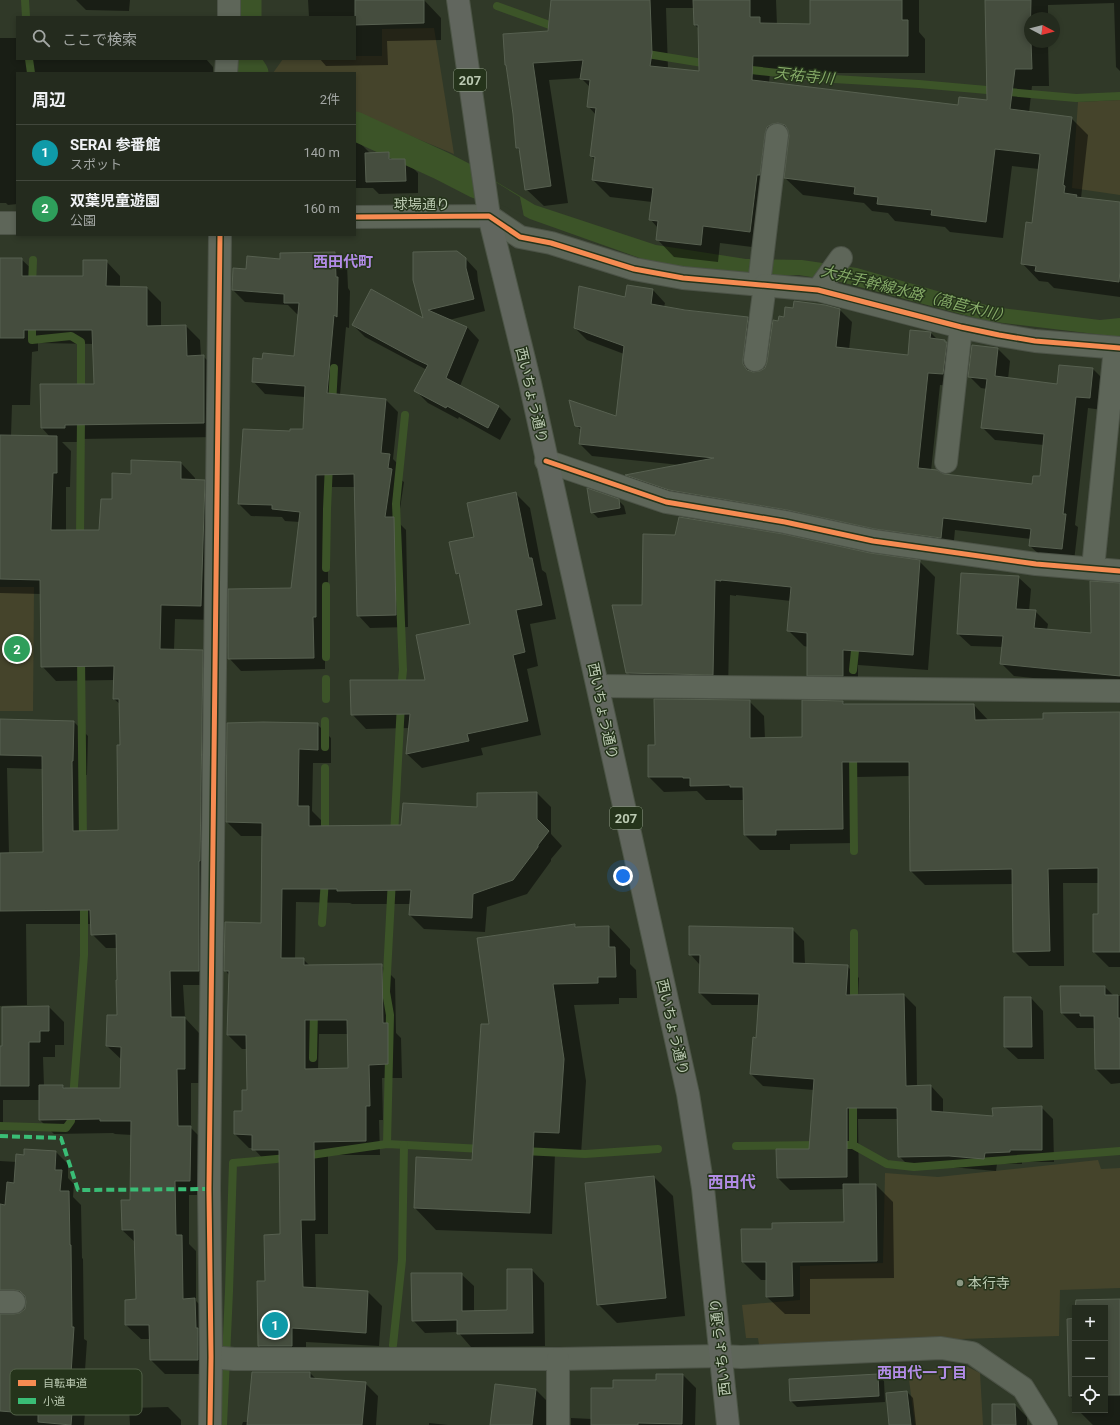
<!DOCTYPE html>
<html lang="ja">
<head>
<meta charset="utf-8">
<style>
  body { margin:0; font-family:Roboto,"Noto Sans JP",sans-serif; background:#2c3327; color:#f1f3f6 }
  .controls { position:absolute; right:12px; bottom:12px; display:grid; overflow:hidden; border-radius:0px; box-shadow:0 2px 6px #0003 }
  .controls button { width:36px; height:36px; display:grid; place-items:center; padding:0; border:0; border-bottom:1px solid #41473c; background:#242b1e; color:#f1f3f6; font:20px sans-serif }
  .compass { position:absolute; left:1024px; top:12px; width:36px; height:36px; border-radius:50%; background:#242b1e; box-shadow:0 2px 6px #0003; rotate:97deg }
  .you { position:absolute; left:623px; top:876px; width:14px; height:14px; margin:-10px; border:3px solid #fff; border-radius:50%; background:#1a73e8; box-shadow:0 0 0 6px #1a73e833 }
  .badge { display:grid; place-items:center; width:26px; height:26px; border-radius:50%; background:#8a9782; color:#fff; font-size:13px; font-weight:700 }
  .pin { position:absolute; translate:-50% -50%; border:2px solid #fff; box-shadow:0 1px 4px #0006 }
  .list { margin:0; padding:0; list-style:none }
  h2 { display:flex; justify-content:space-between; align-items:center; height:52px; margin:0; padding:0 16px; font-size:17px }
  h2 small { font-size:13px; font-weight:400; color:#a3a7a4 }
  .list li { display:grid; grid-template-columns:26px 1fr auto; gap:12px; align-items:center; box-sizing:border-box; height:56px; padding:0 16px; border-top:1px solid #41473c }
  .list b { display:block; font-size:15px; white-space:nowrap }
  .list p { margin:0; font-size:13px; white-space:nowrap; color:#a3a7a4 }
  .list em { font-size:13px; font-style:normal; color:#a3a7a4 }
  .icon { flex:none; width:22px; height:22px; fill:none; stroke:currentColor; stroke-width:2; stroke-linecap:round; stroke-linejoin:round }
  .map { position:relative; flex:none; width:1120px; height:1425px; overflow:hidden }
  .search { position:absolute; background:#242b1e; box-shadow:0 2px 6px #0003; left:16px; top:16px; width:340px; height:44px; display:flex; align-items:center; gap:10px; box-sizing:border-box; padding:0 14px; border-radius:0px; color:#a3a7a4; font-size:15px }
  .panel { position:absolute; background:#242b1e; box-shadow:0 2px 6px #0003; left:16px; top:72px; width:340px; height:164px; border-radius:0px }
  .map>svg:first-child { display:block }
  .green { fill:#45442b }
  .water { fill:#3c5428 }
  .pier { fill:#303928 }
  .shadow { fill:#0007; fill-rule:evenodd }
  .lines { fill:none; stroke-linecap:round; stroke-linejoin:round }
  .stream { stroke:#3c5428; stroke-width:8 }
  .canal { stroke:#3c5428; stroke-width:29 }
  .building { fill:#454d3e; stroke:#576050; fill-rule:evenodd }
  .minor-casing { stroke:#4c5347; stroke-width:24 }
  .highway-casing { stroke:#4b5445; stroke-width:24 }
  .minor { stroke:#5e6659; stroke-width:22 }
  .highway { stroke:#61665e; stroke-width:22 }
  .quiet { stroke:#3abd76; stroke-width:4; stroke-dasharray:8 4; stroke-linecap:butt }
  .cycleway-casing { stroke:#25341b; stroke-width:8 }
  .cycleway { stroke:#f68b52; stroke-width:5 }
  .poi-dot { fill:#8a9782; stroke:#25341b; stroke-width:1.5 }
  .labels { text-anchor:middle; stroke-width:3; stroke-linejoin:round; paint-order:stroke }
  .shield { fill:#25341b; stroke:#8e9d85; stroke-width:1 }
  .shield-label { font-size:13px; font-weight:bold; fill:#bbcab2 }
  .street-label { font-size:14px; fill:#bbcab2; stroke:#25341b }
  .poi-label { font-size:14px; fill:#bbcab2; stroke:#25341b; text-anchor:start }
  .water-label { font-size:15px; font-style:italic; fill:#86ab68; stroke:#25341b }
  .neighbourhood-label { font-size:15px; font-weight:bold; fill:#b28ce6; stroke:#25341b }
  .quarter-label { font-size:16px; font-weight:bold; fill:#b28ce6; stroke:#25341b }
  .key { fill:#25341b; stroke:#526148; stroke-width:1 }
  .key-label { font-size:11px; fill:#bbcab2 }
</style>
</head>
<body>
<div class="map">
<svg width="1120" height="1425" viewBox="0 0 1120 1425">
  <rect width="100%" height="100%" fill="#303928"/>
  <g class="green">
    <polygon points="434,28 454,154 355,113 355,73 273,73 283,59 355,59 355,56 382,56 382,29"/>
    <polygon points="1120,100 1120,195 1072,188 1078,102"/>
    <polygon points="0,587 34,587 33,711 0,711"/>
    <polygon points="1098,1160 1101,1169 1120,1168 1120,1288 1060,1290 1059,1336 759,1345 758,1338 746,1338 742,1305 800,1300 800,1266 883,1263 885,1173 938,1177"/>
    <polygon points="964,1365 980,1373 983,1425 915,1425 908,1372"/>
  </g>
  <polygon class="water" points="450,155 458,159 535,205 656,245 746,259 802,260 857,268 993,307 1100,320 1120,318 1120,337 987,321 841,282 799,275 736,277 651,262 530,219 438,171"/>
  <polygon class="pier" points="458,159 520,197 524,217 444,174"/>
  <g class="shadow">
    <polygon points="76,0 130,0 129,11 86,10"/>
    <polygon points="308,0 424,0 441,18 441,40 387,41 388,65 326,66 320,59 355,59 355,17 309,17"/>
    <path d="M552,0H776L777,25H811V0H919V32L925,39V73H770L769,83L959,106L988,101L986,0H1120V71L1116,67L1114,3L1048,5V18H1030V42H1048L1049,86H1032L1029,113L1071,118L1088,135L1081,198L1120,203V297L1054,288L1048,282L1039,281L1022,263L1032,224L1039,169L1012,166L1003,238L950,232L945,227L895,221L888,213L872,211L864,203L803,195L785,178L790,140L784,144L767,249L720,243L718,262L674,257L657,239L658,228L650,219L652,202L610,197L593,180L595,160L591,156L596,115L588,106L590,87L581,78L549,80L568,203L544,206L526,189L521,152L517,148L514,114L507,66L549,32ZM666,8H694L695,25L699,29L700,72L668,69Z"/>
    <polygon points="0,38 17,38 17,59 206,59 213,67 213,73 17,73 17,204 8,205 6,203 0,203"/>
    <polygon points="355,139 357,140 370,153 389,153 396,160 405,160 418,173 418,193 379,194 373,188 355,188"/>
    <polygon points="335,253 347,265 348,288 350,291 349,328 346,327 340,395 386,400 398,412 393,459 402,468 400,479 404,482 398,522 406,530 408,627 370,628 358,615 355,487 328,487 328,629 325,629 325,669 241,671 229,658 292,589 300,522 285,521 282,517 251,516 239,504 291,432 304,430 305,397 265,394 253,381 263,360 295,357 299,315 297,314 288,305 245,302 233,290 246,270 281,260"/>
    <polygon points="465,258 477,271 478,281 485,311 449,320 467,327 479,340 460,386 499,407 511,419 500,440 459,417 458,419 428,403 416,391 427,370 365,337 353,325 424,320 414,279"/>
    <path d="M21,259L36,273V277H84L106,261L120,276V287L147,288L161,302V327L186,326L200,340L201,356H203L218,371V437L79,439V442H62L71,451L70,487H66V531H100L113,500L132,475L181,463L195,478V480L204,481L219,495L215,620L175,619L174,650L202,651L217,665L213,985H183L185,1018L199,1033V1083H191V1128L205,1142L204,1195H189V1244L196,1251V1301L209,1314L212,1374H165L151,1360L150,1339H141L126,1325L137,1300L136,1243L122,1230L131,1201L132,1135L115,1134L113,1133L54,1134L40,1120V1100H3V1127H0V1047H3L49,1007L64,1022V1045H55V1057H43L44,1086H63L66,1089L121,1090L122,1060L107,1046L118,1016L117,948H106L92,934L91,924H26L27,1005L0,1006V720L74,722L88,736L87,775H86V832L119,831L121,746L120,704L114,699V680L56,681L42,666L41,594L0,593V260ZM38,343L94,344L95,385H41L42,428L50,437L11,436L12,405H30L32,352L38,351ZM7,768L44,769V853L9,854Z"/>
    <polygon points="628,286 653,290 665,303 664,307 748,318 760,330 755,373 760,372 765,369 779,322 785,318 839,309 852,322 849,350 909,356 931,333 938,340 944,341 957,353 955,386 940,385 931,471 944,475 1033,485 1041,477 1044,445 995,440 982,427 987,389 981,388 969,376 972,346 998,349 1010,361 1008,379 1058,385 1060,366 1093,369 1105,381 1102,410 1088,408 1075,525 1078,527 1074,561 1043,558 1030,546 1031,539 955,530 953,550 638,487 627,475 680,465 592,456 580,444 582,431 576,425 617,418 624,354 587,340 575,328 626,298"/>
    <polygon points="516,494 530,508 542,570 546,573 556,619 530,624 538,666 527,669 541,735 481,748 483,755 422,768 407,754 409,728 366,729 352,714 426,681 471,625 461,577 457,573 475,538"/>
    <polygon points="618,500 624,506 626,514 598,518 592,512"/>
    <polygon points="644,535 870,554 919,561 935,577 928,670 858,665 858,691 824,691 808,675 808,647 804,646 789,631 791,601 736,595 736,596 730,595 728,690 643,688 627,672 643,606"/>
    <polygon points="1018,577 1031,589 1029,611 1035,611 1048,624 1047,630 1092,634 1120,584 1120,687 1014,676 1001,663 1003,647 971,646 958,634"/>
    <polygon points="749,701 764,716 765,739 803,738 843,702 846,705 974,705 989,721 1044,720 1120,713 1120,967 1109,967 1094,952 1099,915 1099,883 1063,883 1064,966 1029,966 1014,951 1013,884 925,885 910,870 910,776 857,777 857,843 790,844 790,850 760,850 745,835 744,800 706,800 697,791 664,792 649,777 656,746"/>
    <path d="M228,724H317L331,738V763H313L312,811L323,822L322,827L402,826L537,793L551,807V834L562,846L551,859V861L527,894L487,907L485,932L424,929L410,915L411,904H352L350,903L296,902L295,959H303L310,966L381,965L395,979L396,1033L401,1038L402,1078H382L383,1120H379L380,1155H328V1234H315L316,1289L368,1292L382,1306L379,1346L306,1342V1360H273L259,1346L258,1282H266L281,1235L280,1163H267L253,1148H249L235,1134L243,1112L248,1091L247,1049H242L228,1035L229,975L225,970L262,924L263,836H241L227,822ZM319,1034H348L349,1069L318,1070Z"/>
    <polygon points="575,925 578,928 609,927 630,949 630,964 636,970 637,998 619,998 619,1004 574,1005 586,1081 581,1154 555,1153 552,1234 436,1230 415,1208 473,1161 491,1025"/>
    <polygon points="792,929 804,941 805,964 847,966 859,978 858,996 904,995 916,1007 917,1087 931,1086 943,1099 943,1113 994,1117 1041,1107 1053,1119 1054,1162 1022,1162 1022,1164 997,1164 996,1171 962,1168 911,1168 899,1156 899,1119 858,1119 859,1185 876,1185 893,1202 894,1278 810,1279 810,1314 785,1314 767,1297 767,1280 761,1280 743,1262 742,1230 773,1230 845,1223 844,1189 790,1190 778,1178 810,1150 814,1090 763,1086 751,1074 757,1039 759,1005 712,1005 700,993 700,965 690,954"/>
    <polygon points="1105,987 1114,996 1120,996 1120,1083 1111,1084 1096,1069 1095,1030 1093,1028 1077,1028 1062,1013"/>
    <polygon points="1031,998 1043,1011 1044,1059 1018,1059 1005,1047"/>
    <polygon points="56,1152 68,1164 68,1178 74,1184 73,1197 81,1205 82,1258 83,1259 84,1339 87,1341 84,1385 87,1388 84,1425 0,1425 0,1315 21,1313 26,1308 27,1302 13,1302 1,1309 0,1314 0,1161 17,1162 25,1156"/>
    <polygon points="654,1177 673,1196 685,1316 617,1323 598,1304"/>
    <polygon points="532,1270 544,1283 545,1346 471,1347 458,1332 425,1333 413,1320 461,1274 474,1286 474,1312 508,1311"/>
    <polygon points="1120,1300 1120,1425 1093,1425 1078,1410 1105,1410 1105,1308 1076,1308"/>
    <polygon points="1075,1319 1075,1401 1070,1396"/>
    <polygon points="310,1373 316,1379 365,1383 378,1396 376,1425 242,1425 243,1422 248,1422"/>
    <polygon points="683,1375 696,1388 695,1425 571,1425 571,1418 592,1419 614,1389"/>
    <polygon points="877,1375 884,1381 885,1402 797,1407 791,1401"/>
    <polygon points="536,1390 549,1403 547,1420 552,1425 491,1425"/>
    <polygon points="907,1392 913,1398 916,1425 890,1425"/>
    <polygon points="1015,1405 1027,1417 1027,1425 993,1425"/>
    <polygon points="168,1407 181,1420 181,1425 130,1425 129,1408"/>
    <polygon points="429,1423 448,1425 429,1425"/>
  </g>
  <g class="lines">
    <g class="stream">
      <polyline points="25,0 26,17"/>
      <polyline points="497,6 558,28"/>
      <polyline points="641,53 709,64"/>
      <polyline points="29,59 31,73"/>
      <polyline points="742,69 834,79 919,84 1076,98 1120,96"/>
      <polyline points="32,286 33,260"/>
      <polyline points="32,320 32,340 71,336 81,342 81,393"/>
      <polyline points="332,405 334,368"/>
      <polyline points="80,539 81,415"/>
      <polyline points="326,568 327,509 329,464"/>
      <polyline points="81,657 83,841"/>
      <polyline points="326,657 326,586"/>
      <polyline points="853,670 856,641"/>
      <polyline points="326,679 326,699"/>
      <polyline points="401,690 403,670 396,504 405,415"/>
      <polyline points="325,747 325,721"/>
      <polyline points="853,751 854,851"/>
      <polyline points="394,836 401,704"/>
      <polyline points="325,837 325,768"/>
      <polyline points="322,923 325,879"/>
      <polyline points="854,994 854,933"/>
      <polyline points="313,1058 314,1010"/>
      <polyline points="73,1099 84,955 84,901"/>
      <polyline points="0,1126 66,1128 71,1121 72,1110"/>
      <polyline points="387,1144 390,1015 386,992 392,879"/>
      <polyline points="837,1145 853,1145 887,1164 914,1167 1120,1151"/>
      <polyline points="853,1145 853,1099"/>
      <polyline points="736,1146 819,1145"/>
      <polyline points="523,1151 585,1154 658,1149"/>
      <polyline points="304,1156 387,1144 483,1149"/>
      <polyline points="393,1345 402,1260 404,1145"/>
      <polyline points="223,1425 229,1291 233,1163 288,1158"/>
    </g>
    <g class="canal">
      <polyline points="247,17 247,0"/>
      <polyline points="247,59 247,62 254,73"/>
      <polyline points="355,126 442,166 477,184"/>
    </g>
  </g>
  <g class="building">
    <polygon points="355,0 424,0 424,23 355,25"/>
    <polygon points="551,0 650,0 652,53 650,66 699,71 698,25 694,25 693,0 750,0 750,17 760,17 760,23 810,24 810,0 902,0 902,20 908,20 908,56 753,56 752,80 958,105 959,97 987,100 985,0 1031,0 1030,42 1031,42 1032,69 1015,69 1010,109 1072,117 1063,185 1065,186 1064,193 1077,195 1076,197 1120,202 1120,270 1119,282 1035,271 1036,266 1021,264 1026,222 1032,223 1040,154 995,149 986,222 931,215 932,210 877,204 878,197 854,194 855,187 784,178 789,136 788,130 785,125 778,123 772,124 767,127 765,134 760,175 757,175 750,232 703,226 701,245 656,240 658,221 649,220 653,188 592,180 595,157 590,156 596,108 587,107 590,80 580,79 583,60 533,63 551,186 525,190 519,148 516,148 513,114 506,65 505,65 503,34 548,31"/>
    <polygon points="389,152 389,159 405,159 406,181 366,182 365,153"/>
    <polygon points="457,251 466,258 466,268 474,299 428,310 467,327 446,378 499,406 488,428 447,406 446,408 414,391 428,365 415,359 352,325 371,289 423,318 413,280 413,252"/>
    <polygon points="335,252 336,277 338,277 337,317 334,315 327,393 386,399 381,453 390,454 388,468 392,469 385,517 394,517 396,615 357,616 354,474 316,475 316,617 313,617 314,658 228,659 228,589 291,588 300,512 272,509 272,505 238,504 243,429 290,431 290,429 303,429 305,386 252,382 253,358 262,359 263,353 294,356 299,303 284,303 284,294 232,290 233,268 246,269 247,256 280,259 280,253"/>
    <polygon points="0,258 22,258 22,276 83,276 83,260 107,260 106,286 147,287 147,326 186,325 187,356 204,355 204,423 65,425 65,428 41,428 40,384 94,384 92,330 24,330 24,338 0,338"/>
    <polygon points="627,285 653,289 651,304 685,310 748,317 743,359 743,364 747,370 753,372 760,371 765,368 767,362 773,320 778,321 779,316 784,317 785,307 793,308 794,301 825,305 840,309 836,347 908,355 910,330 931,332 930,338 945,340 945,342 947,342 943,374 928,373 918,468 937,470 944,474 1032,484 1033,476 1040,476 1044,434 981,428 987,379 968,377 972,345 998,348 995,376 1057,384 1059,365 1093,368 1090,398 1076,397 1063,514 1066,514 1062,549 1029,546 1031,529 943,518 941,538 875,529 787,510 669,490 625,475 714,458 579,444 581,427 575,426 569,400 616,416 624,346 574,328 579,286 625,297"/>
    <polygon points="0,435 57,436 57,473 53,473 51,530 99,530 101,499 112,499 112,473 131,474 131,460 181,462 181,479 205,480 201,606 161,605 160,649 203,650 200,861 199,861 199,971 170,971 171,1017 185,1017 185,1069 177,1069 178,1126 191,1126 190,1181 175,1181 176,1235 182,1235 183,1299 195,1298 196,1328 198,1328 198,1360 150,1360 149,1325 125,1325 125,1300 136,1299 134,1230 122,1230 121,1200 130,1200 131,1121 100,1121 100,1119 39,1120 39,1085 63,1085 63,1088 120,1088 121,1047 106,1046 107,1015 117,1015 116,980 117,980 116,934 91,935 90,910 0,911 0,853 43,852 42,756 0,755 0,719 74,721 73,761 72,761 73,831 118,830 117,745 120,745 119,699 113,699 114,666 41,667 40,580 0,579"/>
    <polygon points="587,488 619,499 620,508 591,513"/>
    <polygon points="516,492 529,558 532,558 542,605 516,610 525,652 513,655 528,721 467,734 469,741 406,754 410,714 351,715 350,680 425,680 416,635 470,624 459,573 456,574 449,542 474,537 467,503"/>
    <polygon points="679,517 783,534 870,553 920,560 913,655 843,650 843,676 807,676 807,633 787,631 791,587 721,580 721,581 715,580 713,675 626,673 612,605 642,605 643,534 675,535"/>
    <polygon points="961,573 1019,576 1016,609 1036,610 1034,628 1091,633 1090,581 1120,583 1120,676 1000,664 1003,636 957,634"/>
    <polygon points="654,699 750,700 750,738 802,737 802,700 843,701 843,704 974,704 975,720 1043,719 1043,713 1120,712 1120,952 1093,952 1093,914 1098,914 1098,868 1048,869 1050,951 1013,952 1012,869 910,871 909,762 842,762 843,829 776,830 776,835 744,835 743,787 730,787 730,785 690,786 690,778 683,778 683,777 648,777 648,745 655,745"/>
    <path d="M263,722L318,723V750L299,749L298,806H309V826L401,825L403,803L477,807V793L537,792V819L549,831L538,845V847L513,880L473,894L472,918L409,915L411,890L337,891V889H282L281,958H304V965L382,964L383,1023H388V1064L369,1065L370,1106H366V1141L314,1142L315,1220H301L303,1287L368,1291L366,1333L292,1328V1346H258L257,1281H265L264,1235L280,1234L279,1150H252V1135L234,1134V1111H242V1090H247L246,1035H227L229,971H224L225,922L261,923L262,823L226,822L227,723ZM305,1020H347L348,1068L305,1069Z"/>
    <polygon points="575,924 575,927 609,926 609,947 615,947 616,977 598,977 598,983 553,984 564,1059 559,1133 534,1132 530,1213 414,1208 416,1157 472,1160 481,1024 489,1024 477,938"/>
    <polygon points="689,926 793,928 793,963 848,965 846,995 904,994 906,1086 931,1085 931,1111 993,1116 992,1108 1042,1106 1042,1150 1010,1150 1010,1152 985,1153 984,1159 949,1156 898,1157 897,1108 847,1108 847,1177 777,1178 776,1149 809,1149 814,1079 750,1074 753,1037 756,1038 759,994 699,993 700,955 689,955"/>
    <polygon points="1060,986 1105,986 1105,995 1118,995 1118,1018 1120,1018 1120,1069 1095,1069 1094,1016 1080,1016 1080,1013 1061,1013"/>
    <polygon points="1004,997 1031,997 1032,1047 1004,1047"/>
    <polygon points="49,1006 49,1031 40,1031 40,1042 29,1042 29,1086 0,1086 0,1046 2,1046 2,1007"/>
    <polygon points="24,1149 56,1151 55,1170 62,1170 60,1191 69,1191 70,1245 71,1245 72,1327 74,1327 71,1374 75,1374 71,1425 38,1422 38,1414 0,1411 0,1314 14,1314 20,1313 25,1309 26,1302 25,1296 20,1291 14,1290 0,1290 0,1204 5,1205 7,1182 14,1183 16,1154 24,1155"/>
    <polygon points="654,1176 666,1298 597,1305 585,1183"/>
    <polygon points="843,1184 876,1184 877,1261 792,1262 793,1296 766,1297 766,1262 742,1262 741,1229 772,1229 772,1223 844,1222"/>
    <polygon points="507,1269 532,1269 533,1333 457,1334 457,1320 412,1321 411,1273 462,1273 462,1311 507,1310"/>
    <polygon points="1120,1299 1120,1395 1105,1395 1105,1308 1075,1308 1076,1300"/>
    <polygon points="1075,1318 1075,1396 1069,1396 1067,1319"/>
    <polygon points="252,1372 310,1372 310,1378 366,1382 362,1425 247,1425"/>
    <polygon points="656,1374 683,1374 682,1424 638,1423 638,1425 591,1425 591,1388 613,1388 613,1380 656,1380"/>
    <polygon points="878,1374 879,1396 790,1401 789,1379"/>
    <polygon points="495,1384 536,1389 532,1425 490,1425"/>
    <polygon points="907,1391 911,1425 889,1425 886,1393"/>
    <polygon points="992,1404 1015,1404 1016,1425 992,1425"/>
  </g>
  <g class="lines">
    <g class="minor-casing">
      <g id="minor">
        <polyline points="229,17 229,0"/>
        <polyline points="226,73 227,59"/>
        <polyline points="355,217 489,216 520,237 551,243 634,269 683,278 818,290 961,327 999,335 1035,341 1120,348"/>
        <polyline points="0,223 17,223"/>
        <polyline points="759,284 777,135"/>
        <polyline points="818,290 841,258"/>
        <polyline points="755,360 765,285"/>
        <polyline points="546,461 666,502 785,522 873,541 1036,564 1120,571"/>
        <polyline points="946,462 961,327"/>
        <polyline points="1093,568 1115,348"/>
        <polyline points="598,686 1120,691"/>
        <polyline points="0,1302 14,1302"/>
        <polyline points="211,1357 234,1359 558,1359 721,1356 741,1357 941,1348 972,1353 1023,1388 1046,1425"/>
        <polyline points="558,1359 558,1425"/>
        <polyline points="210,1425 211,1357 209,1189 220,235"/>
      </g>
    </g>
    <g class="highway-casing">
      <polyline id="highway" points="458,0 489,216 530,383 688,1094 703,1188 728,1425"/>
    </g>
    <use href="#minor" class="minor"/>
    <use href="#highway" class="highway"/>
    <polyline class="quiet" points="0,1136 61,1138 78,1190 209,1189"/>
    <g class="cycleway-casing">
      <g id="cycleway">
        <polyline points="355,217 489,216 520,237 551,243 634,269 683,278 818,290 961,327 999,335 1035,341 1120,348"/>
        <polyline points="546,461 666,502 785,522 873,541 1036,564 1120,571"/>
        <polyline points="210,1425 211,1357 209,1189 220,235"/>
      </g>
    </g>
    <use href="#cycleway" class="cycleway"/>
  </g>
  <circle class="poi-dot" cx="960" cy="1283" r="4"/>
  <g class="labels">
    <g class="shield">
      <rect x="454" y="69" width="32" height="22" rx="3"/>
      <rect x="610" y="807" width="32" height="22" rx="3"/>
    </g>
    <g class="shield-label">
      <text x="470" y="85">207</text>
      <text x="626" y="823">207</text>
    </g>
    <g class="street-label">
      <text x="422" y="209">球場通り</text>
      <text transform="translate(532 395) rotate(77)" y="5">西いちょう通り</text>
      <text transform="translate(603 711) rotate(78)" y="5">西いちょう通り</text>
      <text transform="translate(673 1027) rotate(77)" y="5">西いちょう通り</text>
      <text transform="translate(720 1347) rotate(-96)" y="5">西いちょう通り</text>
    </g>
    <g class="poi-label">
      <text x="968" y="1288">本行寺</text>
    </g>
    <g class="water-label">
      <text transform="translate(804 76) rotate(6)" y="5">天祐寺川</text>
      <text transform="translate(916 294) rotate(14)" y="5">大井手幹線水路（萵苣木川）</text>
    </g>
    <g class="neighbourhood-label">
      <text x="343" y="267">西田代町</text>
      <text x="922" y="1378">西田代一丁目</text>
    </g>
    <g class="quarter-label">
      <text x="732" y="1188">西田代</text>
    </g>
  </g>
  <rect x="10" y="1369" width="132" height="46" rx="6" class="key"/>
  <rect x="18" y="1380" width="18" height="6" fill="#f68b52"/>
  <rect x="18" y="1398" width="18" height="6" fill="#3abd76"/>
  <g class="key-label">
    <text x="43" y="1387">自転車道</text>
    <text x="43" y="1405">小道</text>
  </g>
</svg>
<div class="controls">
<button>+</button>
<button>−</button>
<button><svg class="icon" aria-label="locate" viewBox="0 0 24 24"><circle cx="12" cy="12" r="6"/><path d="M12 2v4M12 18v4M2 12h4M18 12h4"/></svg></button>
</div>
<svg class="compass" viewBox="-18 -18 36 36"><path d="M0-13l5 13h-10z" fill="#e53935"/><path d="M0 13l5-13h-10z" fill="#a3a7a4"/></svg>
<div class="you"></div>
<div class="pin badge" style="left:275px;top:1325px;background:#0f9aa8">1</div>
<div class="pin badge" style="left:17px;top:649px;background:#2e9e5b">2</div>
<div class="search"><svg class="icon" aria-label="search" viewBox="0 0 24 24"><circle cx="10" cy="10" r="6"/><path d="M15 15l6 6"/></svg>ここで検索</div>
<section class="panel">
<h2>周辺<small>2件</small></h2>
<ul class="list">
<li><span class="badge" style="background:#0f9aa8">1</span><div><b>SERAI 参番館</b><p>スポット</p></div><em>140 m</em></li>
<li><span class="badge" style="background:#2e9e5b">2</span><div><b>双葉児童遊園</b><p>公園</p></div><em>160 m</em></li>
</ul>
</section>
</div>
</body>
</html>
